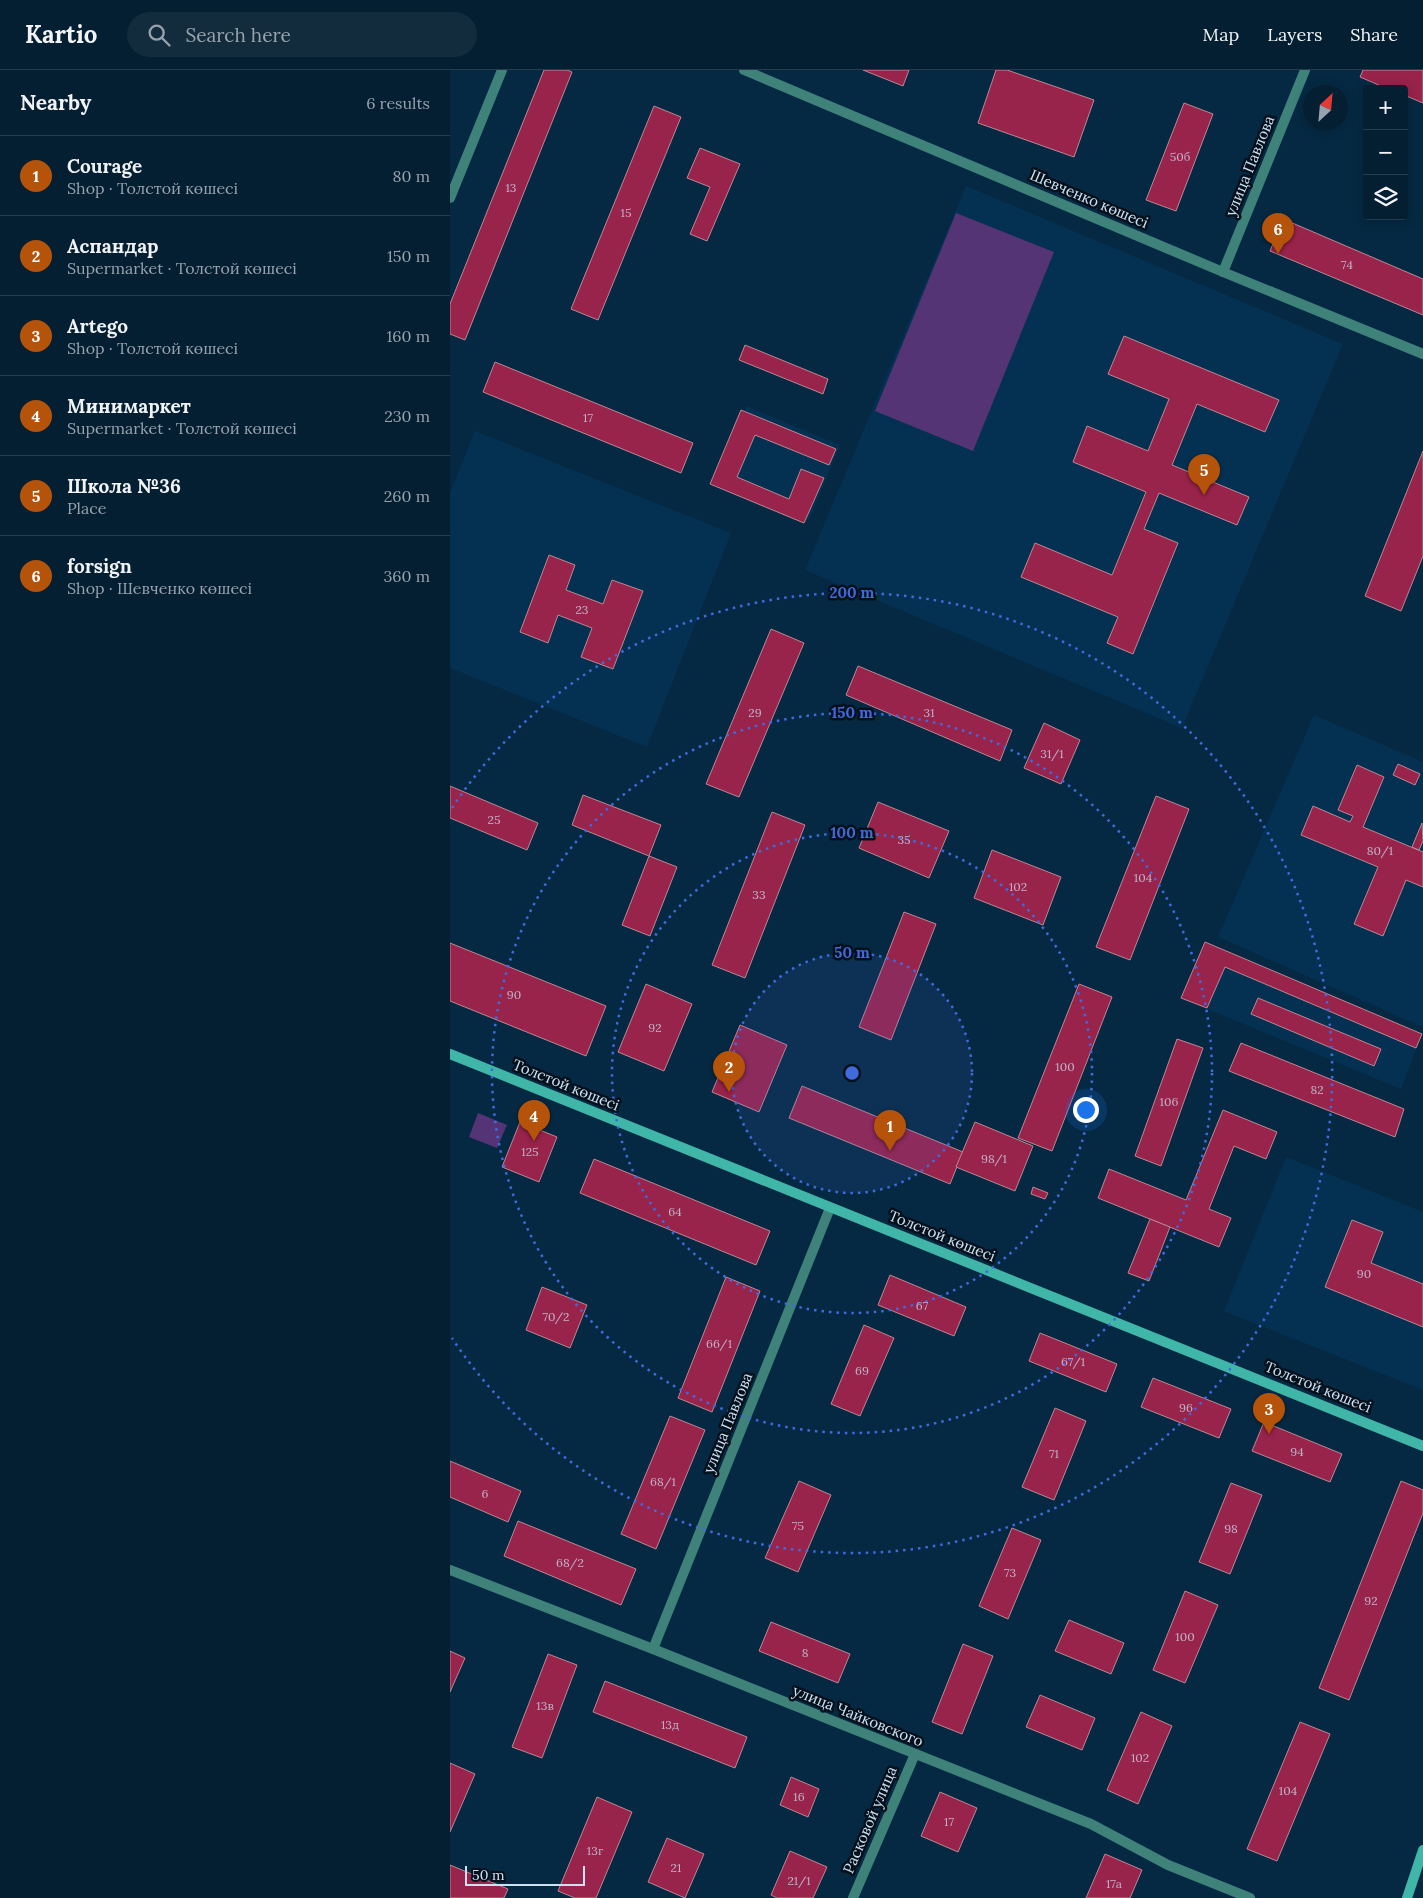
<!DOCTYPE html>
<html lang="en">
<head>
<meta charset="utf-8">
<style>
  body { margin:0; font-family:Lora,serif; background:#122c3e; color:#f1f3f6 }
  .controls { position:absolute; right:15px; top:15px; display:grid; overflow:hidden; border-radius:5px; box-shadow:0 2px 12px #0003 }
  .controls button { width:45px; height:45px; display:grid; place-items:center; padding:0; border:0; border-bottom:1px solid #253d4d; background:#041f32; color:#f1f3f6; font:25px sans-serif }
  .compass { position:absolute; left:853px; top:15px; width:45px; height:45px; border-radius:50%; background:#041f32; box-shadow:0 2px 12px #0003; rotate:26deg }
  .scale { position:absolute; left:15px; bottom:12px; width:120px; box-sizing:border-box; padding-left:5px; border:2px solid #cee1f3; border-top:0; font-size:14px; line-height:18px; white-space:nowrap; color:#cee1f3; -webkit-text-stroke:4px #04111c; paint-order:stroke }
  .you { position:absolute; left:635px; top:1039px; width:18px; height:18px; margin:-12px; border:4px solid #fff; border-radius:50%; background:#1a73e8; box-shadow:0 0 0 8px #1a73e833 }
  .badge { display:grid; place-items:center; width:32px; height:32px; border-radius:50%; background:#b45309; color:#fff; font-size:16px; font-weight:700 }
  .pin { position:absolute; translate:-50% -41px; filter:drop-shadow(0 1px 2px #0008) }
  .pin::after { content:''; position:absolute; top:26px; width:18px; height:15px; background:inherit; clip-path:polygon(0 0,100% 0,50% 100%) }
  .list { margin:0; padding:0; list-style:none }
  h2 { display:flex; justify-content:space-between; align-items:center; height:65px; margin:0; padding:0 20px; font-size:21px }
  h2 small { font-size:16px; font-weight:400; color:#97a2ac }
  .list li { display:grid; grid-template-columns:32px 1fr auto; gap:15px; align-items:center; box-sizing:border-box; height:80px; padding:0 20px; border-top:1px solid #253d4d }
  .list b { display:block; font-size:19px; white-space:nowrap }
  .list p { margin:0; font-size:16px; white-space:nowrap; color:#97a2ac }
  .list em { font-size:16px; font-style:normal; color:#97a2ac }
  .icon { flex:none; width:28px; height:28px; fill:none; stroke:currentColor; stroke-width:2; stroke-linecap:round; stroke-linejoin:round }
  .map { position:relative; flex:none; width:973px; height:1828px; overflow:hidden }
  header { display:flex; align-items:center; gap:30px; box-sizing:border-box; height:70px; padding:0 25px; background:#041f32; border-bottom:1px solid #253d4d }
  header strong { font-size:24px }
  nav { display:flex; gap:28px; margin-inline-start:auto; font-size:18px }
  .search { width:350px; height:45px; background:#122c3e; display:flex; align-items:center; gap:12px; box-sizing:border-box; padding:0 18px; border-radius:28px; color:#97a2ac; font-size:19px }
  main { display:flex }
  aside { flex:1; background:#041f32 }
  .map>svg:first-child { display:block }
  .built { fill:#043151 }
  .green { fill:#553475 }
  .building { fill:#98234b; stroke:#bb8893 }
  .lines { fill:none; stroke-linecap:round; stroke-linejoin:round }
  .minor { stroke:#3e827a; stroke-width:10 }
  .tertiary { stroke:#3e827a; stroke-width:10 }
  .secondary { stroke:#40b6a9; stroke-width:10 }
  .ring { fill:none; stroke:#406bdd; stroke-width:2.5; stroke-dasharray:2.5 5 }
  .labels { text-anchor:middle; stroke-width:5; stroke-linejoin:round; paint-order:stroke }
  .number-label { font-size:12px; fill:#c0b2c9 }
  .street-label { font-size:15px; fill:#cee1f3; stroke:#04111c }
  .centre { fill:#406bdd; stroke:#04111c; stroke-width:2.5 }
  .ring-label { font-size:15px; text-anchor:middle; font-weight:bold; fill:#406bdd; stroke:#04111c; stroke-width:5; stroke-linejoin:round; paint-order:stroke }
</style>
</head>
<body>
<header>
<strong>Kartio</strong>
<div class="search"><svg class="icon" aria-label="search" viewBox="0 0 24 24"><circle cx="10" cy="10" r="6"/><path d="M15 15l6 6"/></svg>Search here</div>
<nav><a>Map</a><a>Layers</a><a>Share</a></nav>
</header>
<main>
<aside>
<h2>Nearby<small>6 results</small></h2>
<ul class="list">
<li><span class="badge">1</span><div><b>Courage</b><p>Shop · Толстой көшесі</p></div><em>80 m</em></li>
<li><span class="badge">2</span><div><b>Аспандар</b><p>Supermarket · Толстой көшесі</p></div><em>150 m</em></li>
<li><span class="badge">3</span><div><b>Artego</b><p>Shop · Толстой көшесі</p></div><em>160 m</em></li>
<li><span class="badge">4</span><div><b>Минимаркет</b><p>Supermarket · Толстой көшесі</p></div><em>230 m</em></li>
<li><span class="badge">5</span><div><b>Школа №36</b><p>Place</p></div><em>260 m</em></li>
<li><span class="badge">6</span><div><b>forsign</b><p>Shop · Шевченко көшесі</p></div><em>360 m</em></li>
</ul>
</aside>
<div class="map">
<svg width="973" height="1828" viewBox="0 0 973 1828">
  <rect width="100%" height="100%" fill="#052943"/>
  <g class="built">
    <polygon points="516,116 893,274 732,658 355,500"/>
    <polygon points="296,336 390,375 359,450 265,411"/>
    <polygon points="25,361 281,463 197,677 0,598 0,423"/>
    <polygon points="864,645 973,692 973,957 768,867"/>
    <polygon points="755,872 972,964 951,1019 731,928"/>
    <polygon points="836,1087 973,1142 973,1320 774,1241"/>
  </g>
  <g class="green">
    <polygon points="506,143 604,182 523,381 425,341"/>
    <polygon points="28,1043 57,1055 47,1078 19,1067"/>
  </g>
  <g class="building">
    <polygon points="94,0 117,0 122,2 15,270 0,264 0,234"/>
    <polygon points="413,0 459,0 453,16"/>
    <polygon points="546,0 557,0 644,30 624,87 528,53"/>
    <polygon points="913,0 973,0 973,33 954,25 954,19 938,19 910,7"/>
    <polygon points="734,33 763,44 726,141 696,130"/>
    <polygon points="204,36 231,47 148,250 121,239"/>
    <polygon points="250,78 290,94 257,171 240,164 260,117 237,108"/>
    <polygon points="833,149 973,209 973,245 820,181"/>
    <polygon points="674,266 829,330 815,362 747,334 722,395 799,427 787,455 709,423 694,459 728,473 683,584 657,573 668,547 571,507 585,473 662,505 696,422 623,392 637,356 698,381 719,329 658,304"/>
    <polygon points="295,275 378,309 373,324 289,290"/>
    <polygon points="45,292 243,373 231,403 33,322"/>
    <polygon points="291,340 386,379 379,395 305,365 287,407 339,429 351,399 374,408 354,453 260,414"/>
    <polygon points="973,381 973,486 951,541 915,526"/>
    <polygon points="99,485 125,495 116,520 153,534 162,510 193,521 163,599 131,587 142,558 108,545 98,573 70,562"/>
    <polygon points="321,559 354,573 289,727 256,714"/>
    <polygon points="408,596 562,660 550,691 396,625"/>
    <polygon points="594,653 630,670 611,714 574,698"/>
    <polygon points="948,694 970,704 965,715 943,705"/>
    <polygon points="907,695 934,707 913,757 973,782 973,817 956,810 933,866 904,854 928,797 851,765 863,736 900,752 903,746 888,740"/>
    <polygon points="0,716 88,753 77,780 0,748"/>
    <polygon points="133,725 211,755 199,786 122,755"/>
    <polygon points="706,726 739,739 680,890 646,877"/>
    <polygon points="428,732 499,761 479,808 409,778"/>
    <polygon points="322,742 355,755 295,908 262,895"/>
    <polygon points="972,753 973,771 969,780 962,777"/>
    <polygon points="542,780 611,807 593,855 524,828"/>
    <polygon points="199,786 227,797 200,866 172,855"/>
    <polygon points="454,842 486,854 441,970 409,957"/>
    <polygon points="755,872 972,964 966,978 775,897 757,938 731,928"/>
    <polygon points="0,873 156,936 136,986 0,931"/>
    <polygon points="196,914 242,934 214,1001 168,982"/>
    <polygon points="629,914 662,927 602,1081 568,1068"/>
    <polygon points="808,928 931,979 924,996 801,944"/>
    <polygon points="290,955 337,975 309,1042 262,1022"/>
    <polygon points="727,969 753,978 711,1096 685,1086"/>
    <polygon points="791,973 954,1039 945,1067 779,1001"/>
    <polygon points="352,1016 513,1082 500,1114 339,1048"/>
    <polygon points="773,1040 827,1062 816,1089 784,1076 759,1139 781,1148 769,1177 648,1128 659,1099 736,1130"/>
    <polygon points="70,1052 107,1067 89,1112 52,1097"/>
    <polygon points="525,1052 583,1076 565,1121 506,1097"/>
    <polygon points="144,1089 320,1161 306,1195 130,1123"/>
    <polygon points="583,1117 598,1123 595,1129 581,1124"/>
    <polygon points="700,1149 720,1157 699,1211 678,1203"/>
    <polygon points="902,1150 933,1162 921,1193 973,1214 973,1257 875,1217"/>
    <polygon points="440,1205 516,1237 504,1266 428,1235"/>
    <polygon points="276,1207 310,1221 262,1342 228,1328"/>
    <polygon points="92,1217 137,1235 120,1278 76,1260"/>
    <polygon points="414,1255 444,1268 410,1346 381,1334"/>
    <polygon points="590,1263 667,1294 656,1322 579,1291"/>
    <polygon points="703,1308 781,1339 769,1368 691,1337"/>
    <polygon points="605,1338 636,1351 604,1430 572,1417"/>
    <polygon points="220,1346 255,1360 206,1479 171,1464"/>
    <polygon points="814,1352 892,1384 880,1412 802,1381"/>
    <polygon points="0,1391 71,1421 58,1452 0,1427"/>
    <polygon points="349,1411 381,1425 348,1502 315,1488"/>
    <polygon points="951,1411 973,1420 973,1443 899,1630 869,1618"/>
    <polygon points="781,1413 812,1425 780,1504 749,1492"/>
    <polygon points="68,1451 186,1499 171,1535 54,1486"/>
    <polygon points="562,1458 591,1470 558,1549 529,1536"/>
    <polygon points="735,1521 768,1535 735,1613 703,1600"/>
    <polygon points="619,1550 674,1573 661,1604 605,1581"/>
    <polygon points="321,1552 400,1584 388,1613 309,1581"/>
    <polygon points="513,1574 543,1586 512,1664 482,1652"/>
    <polygon points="0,1581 15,1588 0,1622"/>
    <polygon points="98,1584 127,1595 92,1688 62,1677"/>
    <polygon points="155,1611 297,1667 285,1698 143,1642"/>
    <polygon points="590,1625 645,1648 632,1680 576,1657"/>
    <polygon points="691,1642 722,1656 688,1734 657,1720"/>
    <polygon points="850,1652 880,1664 827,1791 797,1779"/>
    <polygon points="0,1693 25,1704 0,1762"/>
    <polygon points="341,1707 369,1719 358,1747 330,1735"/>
    <polygon points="490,1722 527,1738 508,1782 471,1766"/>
    <polygon points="147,1727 182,1742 146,1828 125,1828 108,1821"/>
    <polygon points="217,1768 254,1784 235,1828 198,1812"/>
    <polygon points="340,1781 377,1797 363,1828 327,1828 321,1825"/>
    <polygon points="655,1784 692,1800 680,1828 636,1828"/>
    <polygon points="0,1795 58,1819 54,1828 0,1828"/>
  </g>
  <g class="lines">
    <g class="minor">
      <polyline points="773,202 855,0"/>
      <polyline points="0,1500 203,1579 641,1754 718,1795 800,1828"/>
      <polyline points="203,1579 380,1138"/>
      <polyline points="403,1828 465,1684"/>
    </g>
    <g class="tertiary">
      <polyline points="294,0 773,202 973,284"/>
      <polyline points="0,128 52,0"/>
    </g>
    <g class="secondary">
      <polyline points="0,984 973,1376"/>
      <polyline points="957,1828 973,1780"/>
    </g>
  </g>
  <circle cx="402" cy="1003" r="120" fill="#406bdd" fill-opacity=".12"/>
  <g class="ring">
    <circle cx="402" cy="1003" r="120"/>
    <circle cx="402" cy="1003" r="240"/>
    <circle cx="402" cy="1003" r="360"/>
    <path d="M2 738A480 480 0 1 1 2 1268"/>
  </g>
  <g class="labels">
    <g class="number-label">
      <text x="730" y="91">50б</text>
      <text x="61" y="122">13</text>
      <text x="176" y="147">15</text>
      <text x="897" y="199">74</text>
      <text x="138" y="352">17</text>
      <text x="132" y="544">23</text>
      <text x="305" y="647">29</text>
      <text x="479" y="647">31</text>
      <text x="602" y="688">31/1</text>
      <text x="44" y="754">25</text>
      <text x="454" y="774">35</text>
      <text x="930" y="785">80/1</text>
      <text x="693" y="812">104</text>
      <text x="568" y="821">102</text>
      <text x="309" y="829">33</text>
      <text x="64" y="929">90</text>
      <text x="205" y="962">92</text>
      <text x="615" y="1001">100</text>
      <text x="867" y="1024">82</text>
      <text x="719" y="1036">106</text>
      <text x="80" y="1086">125</text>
      <text x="544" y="1093">98/1</text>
      <text x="225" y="1146">64</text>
      <text x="914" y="1208">90</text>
      <text x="472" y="1240">67</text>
      <text x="106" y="1251">70/2</text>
      <text x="269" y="1278">66/1</text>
      <text x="623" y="1296">67/1</text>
      <text x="412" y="1305">69</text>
      <text x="736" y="1342">96</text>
      <text x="847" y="1386">94</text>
      <text x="604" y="1388">71</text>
      <text x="213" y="1416">68/1</text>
      <text x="35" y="1428">6</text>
      <text x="348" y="1460">75</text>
      <text x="781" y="1463">98</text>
      <text x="120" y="1497">68/2</text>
      <text x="560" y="1507">73</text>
      <text x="921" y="1535">92</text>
      <text x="735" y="1571">100</text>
      <text x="355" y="1587">8</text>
      <text x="95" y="1640">13в</text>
      <text x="220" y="1659">13д</text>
      <text x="690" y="1692">102</text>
      <text x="838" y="1725">104</text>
      <text x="349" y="1731">16</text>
      <text x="499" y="1756">17</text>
      <text x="145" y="1785">13г</text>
      <text x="226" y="1802">21</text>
      <text x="349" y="1815">21/1</text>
      <text x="664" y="1818">17а</text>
    </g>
    <g class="street-label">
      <text transform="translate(800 96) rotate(-68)" y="5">улица Павлова</text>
      <text transform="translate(639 129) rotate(23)" y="5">Шевченко көшесі</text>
      <text transform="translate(116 1015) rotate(22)" y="5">Толстой көшесі</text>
      <text transform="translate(492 1166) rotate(22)" y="5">Толстой көшесі</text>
      <text transform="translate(868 1317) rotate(22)" y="5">Толстой көшесі</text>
      <text transform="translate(278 1353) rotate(-68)" y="5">улица Павлова</text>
      <text transform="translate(408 1646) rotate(22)" y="5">улица Чайковского</text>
      <text transform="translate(420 1750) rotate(-67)" y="5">Расковой улица</text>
    </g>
  </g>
  <circle cx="402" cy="1003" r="8" class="centre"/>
  <g class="ring-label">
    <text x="402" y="528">200 m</text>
    <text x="402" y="648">150 m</text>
    <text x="402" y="768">100 m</text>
    <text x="402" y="888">50 m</text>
  </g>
</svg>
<div class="controls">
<button>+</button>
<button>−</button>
<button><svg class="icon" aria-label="layers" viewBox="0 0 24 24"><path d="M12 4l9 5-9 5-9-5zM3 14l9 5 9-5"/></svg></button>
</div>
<svg class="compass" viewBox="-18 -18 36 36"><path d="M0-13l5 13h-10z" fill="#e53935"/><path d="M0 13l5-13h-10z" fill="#97a2ac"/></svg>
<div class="scale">50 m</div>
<div class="you"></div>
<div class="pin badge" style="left:440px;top:1081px">1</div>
<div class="pin badge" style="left:279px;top:1022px">2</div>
<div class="pin badge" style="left:819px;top:1364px">3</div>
<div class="pin badge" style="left:84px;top:1071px">4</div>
<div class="pin badge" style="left:754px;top:425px">5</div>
<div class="pin badge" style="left:828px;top:184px">6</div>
</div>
</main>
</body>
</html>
